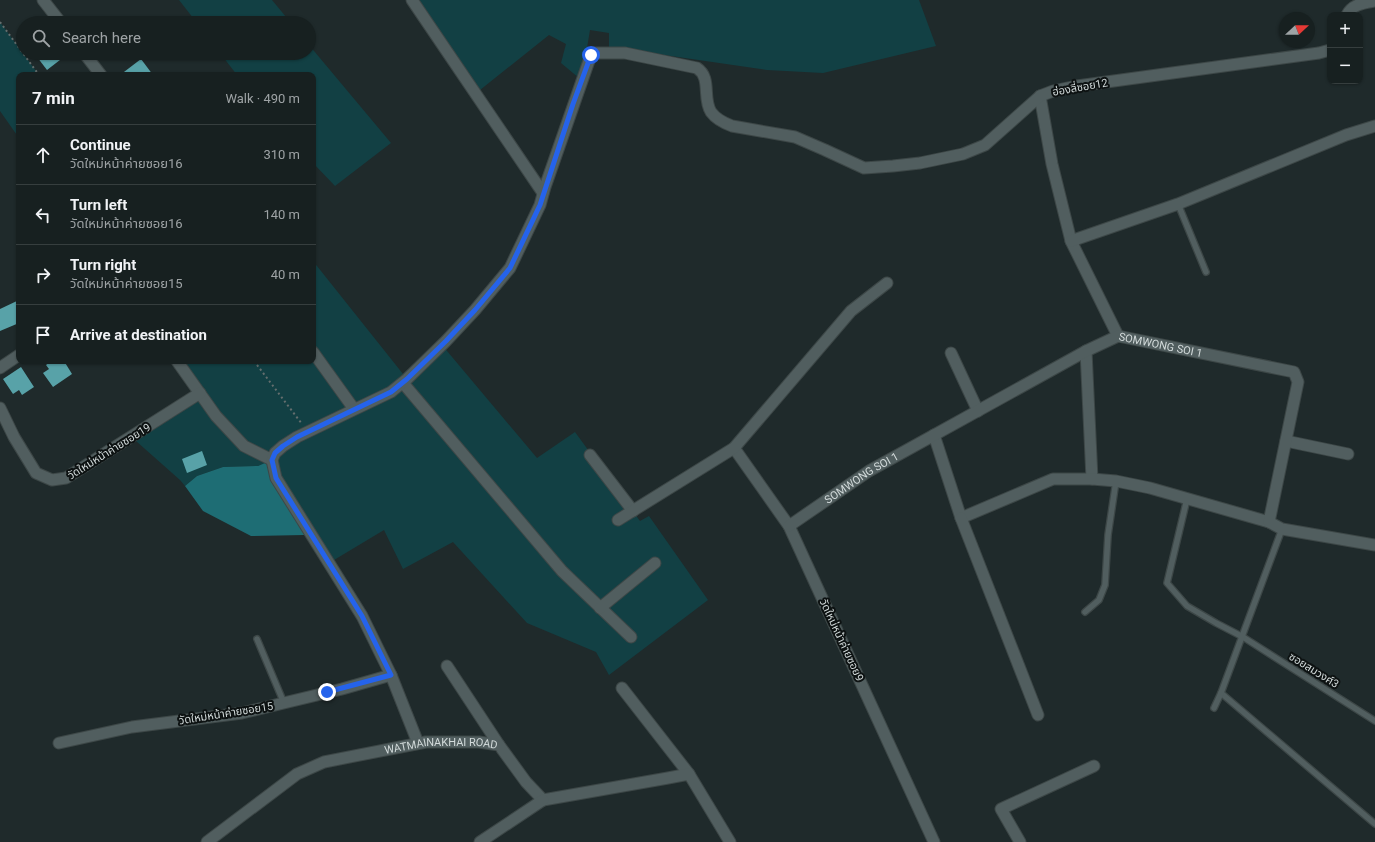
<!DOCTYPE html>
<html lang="en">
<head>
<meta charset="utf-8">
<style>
  body { margin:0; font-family:Roboto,"Noto Sans Thai",sans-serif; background:#242d2d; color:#f1f3f6 }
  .controls { position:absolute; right:12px; top:12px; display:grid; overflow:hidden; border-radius:8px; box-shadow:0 1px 3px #0004 }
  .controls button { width:36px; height:36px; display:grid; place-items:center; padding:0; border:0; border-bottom:1px solid #363e3e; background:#172020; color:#f1f3f6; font:20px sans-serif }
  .compass { position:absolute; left:1279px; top:12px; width:36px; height:36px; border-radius:50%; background:#172020; box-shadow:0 1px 3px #0004; rotate:68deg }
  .stop { position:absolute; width:12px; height:12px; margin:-9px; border:3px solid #2563eb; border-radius:50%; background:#fff }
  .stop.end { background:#2563eb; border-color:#fff; box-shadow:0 1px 4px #0008 }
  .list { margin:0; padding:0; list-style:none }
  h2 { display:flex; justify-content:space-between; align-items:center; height:52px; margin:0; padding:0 16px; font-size:17px }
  h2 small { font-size:13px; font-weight:400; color:#9ea3a5 }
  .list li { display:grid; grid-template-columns:26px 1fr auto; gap:12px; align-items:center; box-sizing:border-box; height:60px; padding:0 16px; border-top:1px solid #363e3e }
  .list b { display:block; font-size:15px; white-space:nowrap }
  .list p { margin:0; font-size:13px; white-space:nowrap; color:#9ea3a5 }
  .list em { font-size:13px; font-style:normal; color:#9ea3a5 }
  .icon { flex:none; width:22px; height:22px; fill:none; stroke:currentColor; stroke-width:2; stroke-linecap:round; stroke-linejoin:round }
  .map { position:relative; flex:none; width:1375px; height:842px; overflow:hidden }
  .search { position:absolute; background:#172020; box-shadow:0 1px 3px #0004; left:16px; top:16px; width:300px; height:44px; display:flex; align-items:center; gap:10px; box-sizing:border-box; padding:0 14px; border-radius:22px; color:#9ea3a5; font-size:15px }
  .panel { position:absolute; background:#172020; box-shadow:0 1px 3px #0004; left:16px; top:72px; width:300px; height:292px; border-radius:8px }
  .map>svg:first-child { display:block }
  .green { fill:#124044 }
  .forest { fill:#1e6d74 }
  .building { fill:#58a2a8 }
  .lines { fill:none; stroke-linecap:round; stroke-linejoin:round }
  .lane-casing { stroke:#3d4747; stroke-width:8 }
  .street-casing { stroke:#3d4747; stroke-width:13 }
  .path { stroke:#646e6e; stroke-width:2; stroke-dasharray:2 3; stroke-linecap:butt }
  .lane { stroke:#515e5f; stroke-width:5.5 }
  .street { stroke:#515e5f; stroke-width:11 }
  .route { stroke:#2563eb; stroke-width:5 }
  .labels { text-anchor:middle; stroke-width:4; stroke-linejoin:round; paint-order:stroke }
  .street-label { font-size:11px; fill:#d2dada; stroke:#0d1212 }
</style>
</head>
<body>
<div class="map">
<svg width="1375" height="842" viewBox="0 0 1375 842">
  <rect width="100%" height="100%" fill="#1f2a2b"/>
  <g class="green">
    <polygon points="179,0 272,0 291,23 197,23"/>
    <polygon points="418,0 919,0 936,46 823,73 767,70 609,47 609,33 590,30 587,48 579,78 561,63 566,44 549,35 480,90"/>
    <polygon points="0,22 39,75 19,75 19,138 0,111"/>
    <polygon points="309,45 391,143 335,186 313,163 313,75 237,75 220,53 309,53"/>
    <polygon points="313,261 407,379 442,345 537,458 575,432 640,521 649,516 708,600 609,675 596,652 527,623 453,542 403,569 384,530 329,563 272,461 258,466 223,467 197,476 185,486 180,480 136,441 134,435 200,393 177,361 313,361"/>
  </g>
  <polygon class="forest" points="272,460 308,529 304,535 251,536 203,511 185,486 197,476 223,467 258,466"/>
  <g class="building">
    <polygon points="34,53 69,53 47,70"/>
    <polygon points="141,59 153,75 120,75"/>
    <polygon points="19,300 19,323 0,331 0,309"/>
    <polygon points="51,361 64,361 72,374 53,387 43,373 49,369 46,365"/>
    <polygon points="21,367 34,387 22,395 19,390 13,394 3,379"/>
    <polygon points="202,451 207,465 187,473 182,459"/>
  </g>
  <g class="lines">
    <g class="lane-casing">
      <g id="lane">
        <polyline points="1178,204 1206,272"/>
        <polyline points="1187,499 1167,583 1187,606 1216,623 1243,637 1375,721"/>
        <polyline points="1085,612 1099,600 1105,585 1108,535 1116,481"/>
        <polyline points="257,639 284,703"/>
        <polyline points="1221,693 1375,824"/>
        <polyline points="1214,708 1221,693 1282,529"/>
      </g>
    </g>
    <g class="street-casing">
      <g id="street">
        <polyline points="43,0 61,23"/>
        <polyline points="412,0 543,193"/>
        <path d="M1347,15C1352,4 1364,3 1375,1"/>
        <polyline points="84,53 101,75"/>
        <polyline points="1040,96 1052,164 1071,241 1118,336"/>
        <polyline points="1071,241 1178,204 1346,135 1375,126"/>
        <polyline points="1086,351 1092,479"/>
        <polyline points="313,352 354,409"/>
        <polyline points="951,353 978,411"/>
        <polyline points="177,361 216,416 244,446 272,460"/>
        <polyline points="0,368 19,355"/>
        <polyline points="403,383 562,571 631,637"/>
        <polyline points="0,408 14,437 36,473 52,480 66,478 200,393"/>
        <polyline points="934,435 961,518 1053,479 1092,479 1116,481 1150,488 1269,522"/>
        <polyline points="1286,441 1348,454"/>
        <polyline points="734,448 789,526 934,842"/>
        <polyline points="590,455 633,511"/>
        <polyline points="961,518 1038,715"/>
        <polyline points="618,520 734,448 851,311 887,283"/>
        <path id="s1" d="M789,526L869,471L1086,351L1118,336L1294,372L1298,382L1269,522L1282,529L1375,545"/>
        <polyline points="600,608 655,563"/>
        <polyline points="447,666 499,745"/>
        <polyline points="622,688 689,774"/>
        <polyline points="59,743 132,727 242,713 342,689 391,675"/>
        <path d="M418,743L391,675L362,616L276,478L272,460L275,453L283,446L297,437L391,392L407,379L446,341L475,310L510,268L540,205L545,187L591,55L593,53H625L697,68C712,78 702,98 711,112C716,119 724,123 732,126L795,137L825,150L864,168L893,166L920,163L963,154L985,145L1040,96L1053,91L1077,86L1319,53L1330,50"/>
        <path id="s2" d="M207,842L297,774L324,762L426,742H479L499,745L526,782L543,800L668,778L689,774L730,842"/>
        <polyline points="480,842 543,800"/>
        <polyline points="1020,842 1001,809 1094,766"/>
      </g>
    </g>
    <g class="path">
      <polyline points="0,22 39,75"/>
      <polyline points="254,361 302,424"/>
    </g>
    <use href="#lane" class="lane"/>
    <use href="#street" class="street"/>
  </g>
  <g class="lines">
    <polyline class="route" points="327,692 391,675 362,616 276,478 272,460 275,453 283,446 297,437 391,392 407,379 446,341 475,310 510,268 540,205 573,104 591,55"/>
  </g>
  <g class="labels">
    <g class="street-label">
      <text transform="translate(1080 87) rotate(-10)" y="4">ฮ่องลี่ซอย12</text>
      <text dy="4" stroke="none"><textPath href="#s1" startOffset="424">SOMWONG SOI 1</textPath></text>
      <text transform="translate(109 451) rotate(-32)" y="4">วัดใหม่หน้าค่ายซอย19</text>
      <text dy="4" stroke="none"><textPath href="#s1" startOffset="87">SOMWONG SOI 1</textPath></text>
      <text transform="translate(842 640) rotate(65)" y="4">วัดใหม่หน้าค่ายซอย9</text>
      <text transform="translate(1314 670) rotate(32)" y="4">ซอยสมวงศ์3</text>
      <text transform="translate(226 713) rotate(-9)" y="4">วัดใหม่หน้าค่ายซอย15</text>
      <text dy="4" stroke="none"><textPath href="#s2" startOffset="261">WATMAINAKHAI ROAD</textPath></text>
    </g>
  </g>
</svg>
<div class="controls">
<button>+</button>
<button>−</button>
</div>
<svg class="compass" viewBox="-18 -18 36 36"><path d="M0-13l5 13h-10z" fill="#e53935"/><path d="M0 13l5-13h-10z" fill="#9ea3a5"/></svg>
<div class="stop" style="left:591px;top:55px"></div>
<div class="stop end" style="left:327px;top:692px"></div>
<div class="search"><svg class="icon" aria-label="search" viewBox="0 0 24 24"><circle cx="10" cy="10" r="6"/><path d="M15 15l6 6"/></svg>Search here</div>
<section class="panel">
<h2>7 min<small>Walk · 490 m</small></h2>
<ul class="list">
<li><svg class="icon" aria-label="ahead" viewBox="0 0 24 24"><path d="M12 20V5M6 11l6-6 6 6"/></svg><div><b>Continue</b><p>วัดใหม่หน้าค่ายซอย16</p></div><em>310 m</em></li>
<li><svg class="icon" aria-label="left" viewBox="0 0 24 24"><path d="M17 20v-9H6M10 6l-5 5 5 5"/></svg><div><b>Turn left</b><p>วัดใหม่หน้าค่ายซอย16</p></div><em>140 m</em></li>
<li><svg class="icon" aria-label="right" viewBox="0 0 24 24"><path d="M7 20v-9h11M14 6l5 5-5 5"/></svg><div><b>Turn right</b><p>วัดใหม่หน้าค่ายซอย15</p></div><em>40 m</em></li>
<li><svg class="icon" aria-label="arrive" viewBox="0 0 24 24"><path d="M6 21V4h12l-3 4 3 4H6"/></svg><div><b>Arrive at destination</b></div></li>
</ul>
</section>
</div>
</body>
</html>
